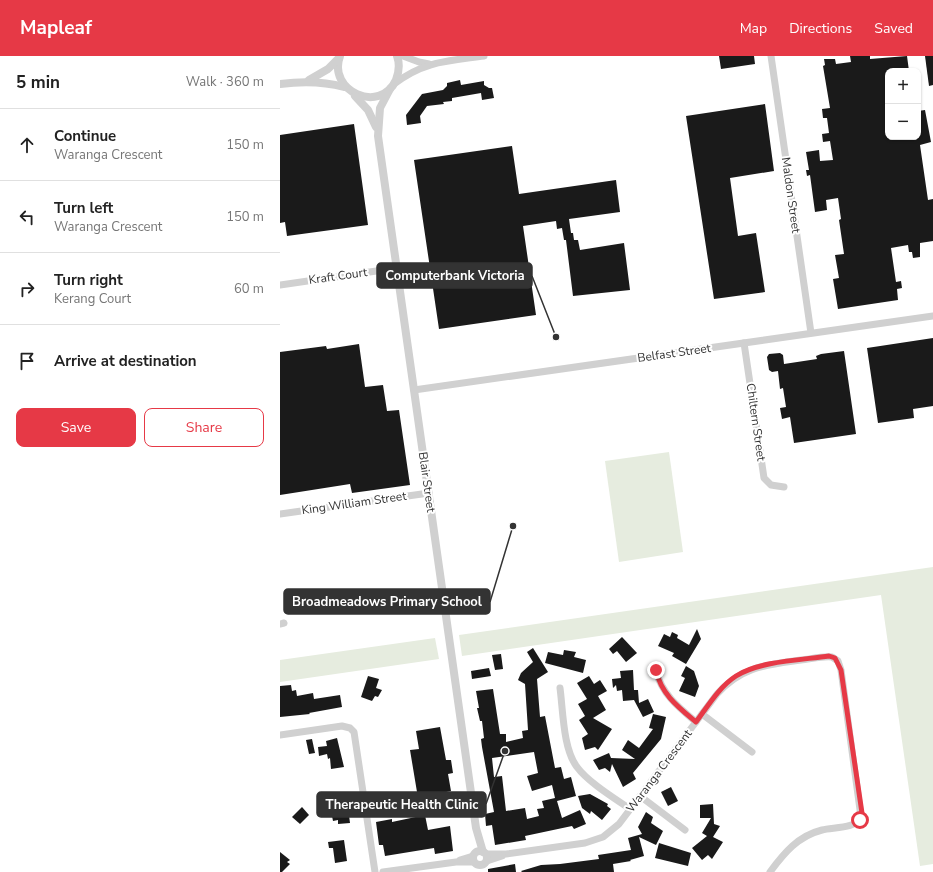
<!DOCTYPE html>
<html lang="en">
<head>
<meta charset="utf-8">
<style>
  body { margin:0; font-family:"Nunito Sans",sans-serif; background:#f6f6f6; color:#222 }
  .controls { position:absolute; right:12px; top:12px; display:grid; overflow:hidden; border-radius:8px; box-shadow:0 1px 3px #0004 }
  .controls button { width:36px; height:36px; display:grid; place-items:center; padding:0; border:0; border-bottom:1px solid #e0e0e0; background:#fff; color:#222; font:20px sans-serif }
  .stop { position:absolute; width:12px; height:12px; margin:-9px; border:3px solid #e63946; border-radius:50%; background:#fff }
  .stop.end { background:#e63946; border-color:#fff; box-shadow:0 1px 4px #0008 }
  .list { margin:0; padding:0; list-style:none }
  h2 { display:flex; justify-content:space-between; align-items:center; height:52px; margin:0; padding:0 16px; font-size:17px }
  h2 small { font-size:13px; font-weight:400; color:#767676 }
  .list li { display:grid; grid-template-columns:26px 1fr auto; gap:12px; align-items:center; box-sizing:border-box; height:72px; padding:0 16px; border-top:1px solid #e0e0e0 }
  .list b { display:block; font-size:15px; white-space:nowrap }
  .list p { margin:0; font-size:13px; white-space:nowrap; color:#767676 }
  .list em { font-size:13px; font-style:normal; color:#767676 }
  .actions { display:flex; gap:8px; padding:12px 16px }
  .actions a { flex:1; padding:9px 0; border:1px solid #e63946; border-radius:8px; text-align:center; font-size:14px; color:#e63946 }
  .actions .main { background:#e63946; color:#fff }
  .icon { flex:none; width:22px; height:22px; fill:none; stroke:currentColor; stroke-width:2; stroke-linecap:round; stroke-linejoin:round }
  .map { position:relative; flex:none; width:653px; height:816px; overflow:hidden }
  header { display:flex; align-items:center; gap:24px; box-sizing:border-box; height:56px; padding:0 20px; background:#e63946; color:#fff }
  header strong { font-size:19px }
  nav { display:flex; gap:22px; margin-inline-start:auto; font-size:14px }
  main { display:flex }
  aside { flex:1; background:#fff }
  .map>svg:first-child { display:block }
  .park { fill:#e6ecdf }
  .building { fill:#1a1a1a; fill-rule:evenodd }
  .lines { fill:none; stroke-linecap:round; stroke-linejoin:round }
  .minor { stroke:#d0d0d0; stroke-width:7 }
  .tertiary { stroke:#d0d0d0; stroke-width:8 }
  .route { stroke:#e63946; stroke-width:5 }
  .labels { text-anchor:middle; stroke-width:4; stroke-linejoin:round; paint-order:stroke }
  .street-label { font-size:12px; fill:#333; stroke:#fff }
  .leader { fill:none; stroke:#333; stroke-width:1.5 }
  .callout-dot { fill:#333; stroke:#fff; stroke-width:1.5 }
  .callout { fill:#333; stroke:#333; stroke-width:1.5 }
  .callout-label { font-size:13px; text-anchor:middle; font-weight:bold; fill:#fff }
</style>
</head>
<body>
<header>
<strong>Mapleaf</strong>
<nav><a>Map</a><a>Directions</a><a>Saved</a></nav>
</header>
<main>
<aside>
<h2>5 min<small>Walk · 360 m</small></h2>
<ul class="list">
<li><svg class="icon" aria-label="ahead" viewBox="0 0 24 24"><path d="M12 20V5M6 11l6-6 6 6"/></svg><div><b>Continue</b><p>Waranga Crescent</p></div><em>150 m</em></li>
<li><svg class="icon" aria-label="left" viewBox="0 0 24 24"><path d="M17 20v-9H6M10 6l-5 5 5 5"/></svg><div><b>Turn left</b><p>Waranga Crescent</p></div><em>150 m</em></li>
<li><svg class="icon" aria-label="right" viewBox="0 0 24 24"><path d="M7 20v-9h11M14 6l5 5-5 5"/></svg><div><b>Turn right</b><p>Kerang Court</p></div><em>60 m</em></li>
<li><svg class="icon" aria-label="arrive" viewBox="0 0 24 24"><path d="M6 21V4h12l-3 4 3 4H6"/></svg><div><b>Arrive at destination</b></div></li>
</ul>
<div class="actions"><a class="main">Save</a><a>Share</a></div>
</aside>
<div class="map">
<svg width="653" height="816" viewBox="0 0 653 816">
  <rect width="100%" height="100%" fill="#fff"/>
  <g class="park">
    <polygon points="389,396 403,496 339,506 325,405"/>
    <polygon points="653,511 653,808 640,810 601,539 182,600 179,579"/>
    <polygon points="155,582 159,603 0,626 0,604"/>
  </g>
  <g class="building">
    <polygon points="439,0 474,0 475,8 441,13"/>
    <polygon points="570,0 590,0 590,3 627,0 629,15 608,15 608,81 638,81 638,55 645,54 651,86 640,89 648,144 653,143 653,185 640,187 640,201 633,202 632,196 629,196 628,189 611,192 616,226 621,225 622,232 617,233 618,244 558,253 553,223 559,222 555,199 564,198 559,164 561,163 558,142 546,144 547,154 535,156 530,119 527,120 526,114 529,114 526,96 539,94 540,105 553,104 550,85 543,86 542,78 549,77 547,62 543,62 542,53 550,52 543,10 545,9 544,3 555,3 556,8 571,6"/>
    <polygon points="645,0 653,0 653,29 649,30"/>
    <polygon points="180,24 181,29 204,25 204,29 209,32 212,32 214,42 202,44 201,37 172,42 172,45 163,46 164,48 147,50 140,60 141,67 127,69 126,59 142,38 163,34 167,30 167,27"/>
    <polygon points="485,48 494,115 450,122 458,180 476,177 485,236 434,243 406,60"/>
    <polygon points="74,68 88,169 7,180 5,166 0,167 0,79"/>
    <polygon points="232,90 239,138 336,124 340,156 289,163 291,177 293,177 294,184 298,184 300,194 344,187 350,234 293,240 286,184 284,184 282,172 277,173 276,165 243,170 256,259 159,273 134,104"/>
    <polygon points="653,282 653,350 633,353 634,362 598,367 587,292"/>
    <polygon points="79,288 85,331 103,329 107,355 119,354 130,429 72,437 70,428 0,439 0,296 46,290 47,293"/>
    <polygon points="564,295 576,378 514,387 510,361 502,363 500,352 506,351 503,332 500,333 498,315 492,316 489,314 487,301 489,298 500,297 503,299 504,308 537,303 536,300 541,298"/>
    <polygon points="417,573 421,583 406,608 392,600 394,597 378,590 384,578 390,581 392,576 398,579 397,582 409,589"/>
    <polygon points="342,581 357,597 346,606 337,595 333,598 329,593"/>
    <path d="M253,592L268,616L257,623L260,661L265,660L275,712L281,711L284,723L291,721L296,740L277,745L282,762L300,754L306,768L294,773L292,770L245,780L246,784L215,789L212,769L206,770L205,758L214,756L202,691L201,683L204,682L202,665H200L197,652H199L196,635L213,633L220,678H226V686L243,682L242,675L248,674L245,628L238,624L241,617L253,606L247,596ZM254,696L258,717L247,720L252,735L272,729L275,742L262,745L264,752L257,753L259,760L247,763L245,752L226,755L222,720L214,721L212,702Z"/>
    <polygon points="284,594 296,596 294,601 306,604 303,617 265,607 268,596 283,599"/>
    <polygon points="221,598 223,613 215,614 212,599"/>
    <polygon points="406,610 414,615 419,630 415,641 399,635 405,622 401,620"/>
    <polygon points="209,612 211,620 192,623 191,615"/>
    <polygon points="353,614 354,634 358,634 359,647 368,643 374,656 363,661 354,644 343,645 342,634 337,635 336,629 333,632 332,623 341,622 340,615"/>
    <polygon points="88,620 99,623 96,632 102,634 98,641 95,640 92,645 81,641"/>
    <polygon points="309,620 314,628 320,624 327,635 318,640 326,654 313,662 332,673 318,694 315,691 305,694 302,682 308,678 299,664 305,660 298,648 307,643 297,627"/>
    <polygon points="11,629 12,635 16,634 17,640 33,637 34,643 60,639 62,651 29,657 30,658 0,661 0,630"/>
    <polygon points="373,658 386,661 381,683 353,717 356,723 343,731 332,708 330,716 325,712 319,714 313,704 329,697 331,702 355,703 342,694 348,684 359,692 373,673 369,672"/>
    <polygon points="160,671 166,704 171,704 173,717 168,718 171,735 138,742 130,694 139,693 136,675"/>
    <polygon points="57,682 64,711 51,713 50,702 48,703 47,698 39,700 38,691 47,690 46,685"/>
    <polygon points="32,683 35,697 29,698 26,684"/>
    <polygon points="391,731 398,745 388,750 381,736"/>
    <polygon points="310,738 328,748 327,750 331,753 322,764 311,755 310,758 302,752 298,740"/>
    <polygon points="433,748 434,768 440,770 433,781 443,786 432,803 428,799 422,804 412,792 427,780 422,777 431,762 420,762 420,749"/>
    <polygon points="22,751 29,759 20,768 12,761"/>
    <polygon points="68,752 70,767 58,768 58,764 53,765 51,755"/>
    <polygon points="366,756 373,761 371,767 383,775 376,789 359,781 364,800 350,804 351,805 333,808 334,816 242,816 241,815 261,809 280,808 319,803 318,799 351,794 348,782 362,778 358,771"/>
    <polygon points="145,759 148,774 170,770 173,795 155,798 154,792 105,800 103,789 99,789 96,766 112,763 112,766"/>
    <polygon points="64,784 67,805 55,807 53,792 49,792 48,786"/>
    <polygon points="379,787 411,797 408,810 375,802"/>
    <polygon points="0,796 10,804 7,806 10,808 2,816 0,816"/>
    <polygon points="235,808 236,816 208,816 208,813"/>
  </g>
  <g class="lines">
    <g class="minor">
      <polyline points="123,0 139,6 149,8"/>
      <polyline points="491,0 531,277"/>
      <path d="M114,28C144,5 168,5 204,0"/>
      <polyline points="0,229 117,212"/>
      <polyline points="464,287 484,422 491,429 504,431"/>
      <polyline points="134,334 653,260"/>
      <polyline points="0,458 149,437"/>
      <polyline points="0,568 4,567"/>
      <path d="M376,615C382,638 398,651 416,666"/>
      <path d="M280,632C283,654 283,693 297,711C308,726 334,742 350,753"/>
      <polyline points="422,658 472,696"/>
      <polyline points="0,679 62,670 70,672 74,676 95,816"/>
      <polyline points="360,740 405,774"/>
      <path d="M206,798H226L305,787L323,781L339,768L437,638C462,610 487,609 521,604C531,603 542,600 552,601L558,605L561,614L581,761C576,773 553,771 542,774C518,780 504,797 490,816"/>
      <polyline points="180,804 193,800"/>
      <polyline points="207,805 222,800"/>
      <polyline points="103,816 176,806 194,806"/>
    </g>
    <g class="tertiary">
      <path d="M60,0C47,35 100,59 116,24C119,16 120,8 117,0"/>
      <polyline points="29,24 48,13 59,2"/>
      <path d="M0,28C23,25 42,25 64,31"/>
      <polyline points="110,33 100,52 98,80 196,772 203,796"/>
      <polyline points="75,40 88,54 96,71"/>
      <circle cx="200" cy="802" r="7"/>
    </g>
  </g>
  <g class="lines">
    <path class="route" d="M376,614C381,638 398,651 416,666C428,650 439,631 456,620C480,605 521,604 549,600L555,602L561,614L582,757L580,764"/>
  </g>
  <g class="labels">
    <g class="street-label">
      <text transform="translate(511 139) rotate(82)" y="4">Maldon Street</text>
      <text transform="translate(58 220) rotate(-8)" y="4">Kraft Court</text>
      <text transform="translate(394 297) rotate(-8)" y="4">Belfast Street</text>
      <text transform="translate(476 366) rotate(82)" y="4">Chiltern Street</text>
      <text transform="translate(147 426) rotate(82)" y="4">Blair Street</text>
      <text transform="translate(74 447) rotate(-8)" y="4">King William Street</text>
      <text transform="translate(379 715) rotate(-53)" y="4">Waranga Crescent</text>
    </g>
  </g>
  <path class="leader" d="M276 281L252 220M233 470L210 546M225 695L206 748"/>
  <g class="callout-dot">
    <circle cx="276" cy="281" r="4"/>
    <circle cx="233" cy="470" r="4"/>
    <circle cx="225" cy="695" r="4"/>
  </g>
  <g class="callout">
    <rect x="97" y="207" width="155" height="25" rx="4"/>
    <rect x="4" y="533" width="206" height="25" rx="4"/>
    <rect x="37" y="736" width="169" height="25" rx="4"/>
  </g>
  <g class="callout-label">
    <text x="175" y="224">Computerbank Victoria</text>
    <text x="107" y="550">Broadmeadows Primary School</text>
    <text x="122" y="753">Therapeutic Health Clinic</text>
  </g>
</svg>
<div class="controls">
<button>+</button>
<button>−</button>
</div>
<div class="stop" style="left:580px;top:764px"></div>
<div class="stop end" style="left:376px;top:614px"></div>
</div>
</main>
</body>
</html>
